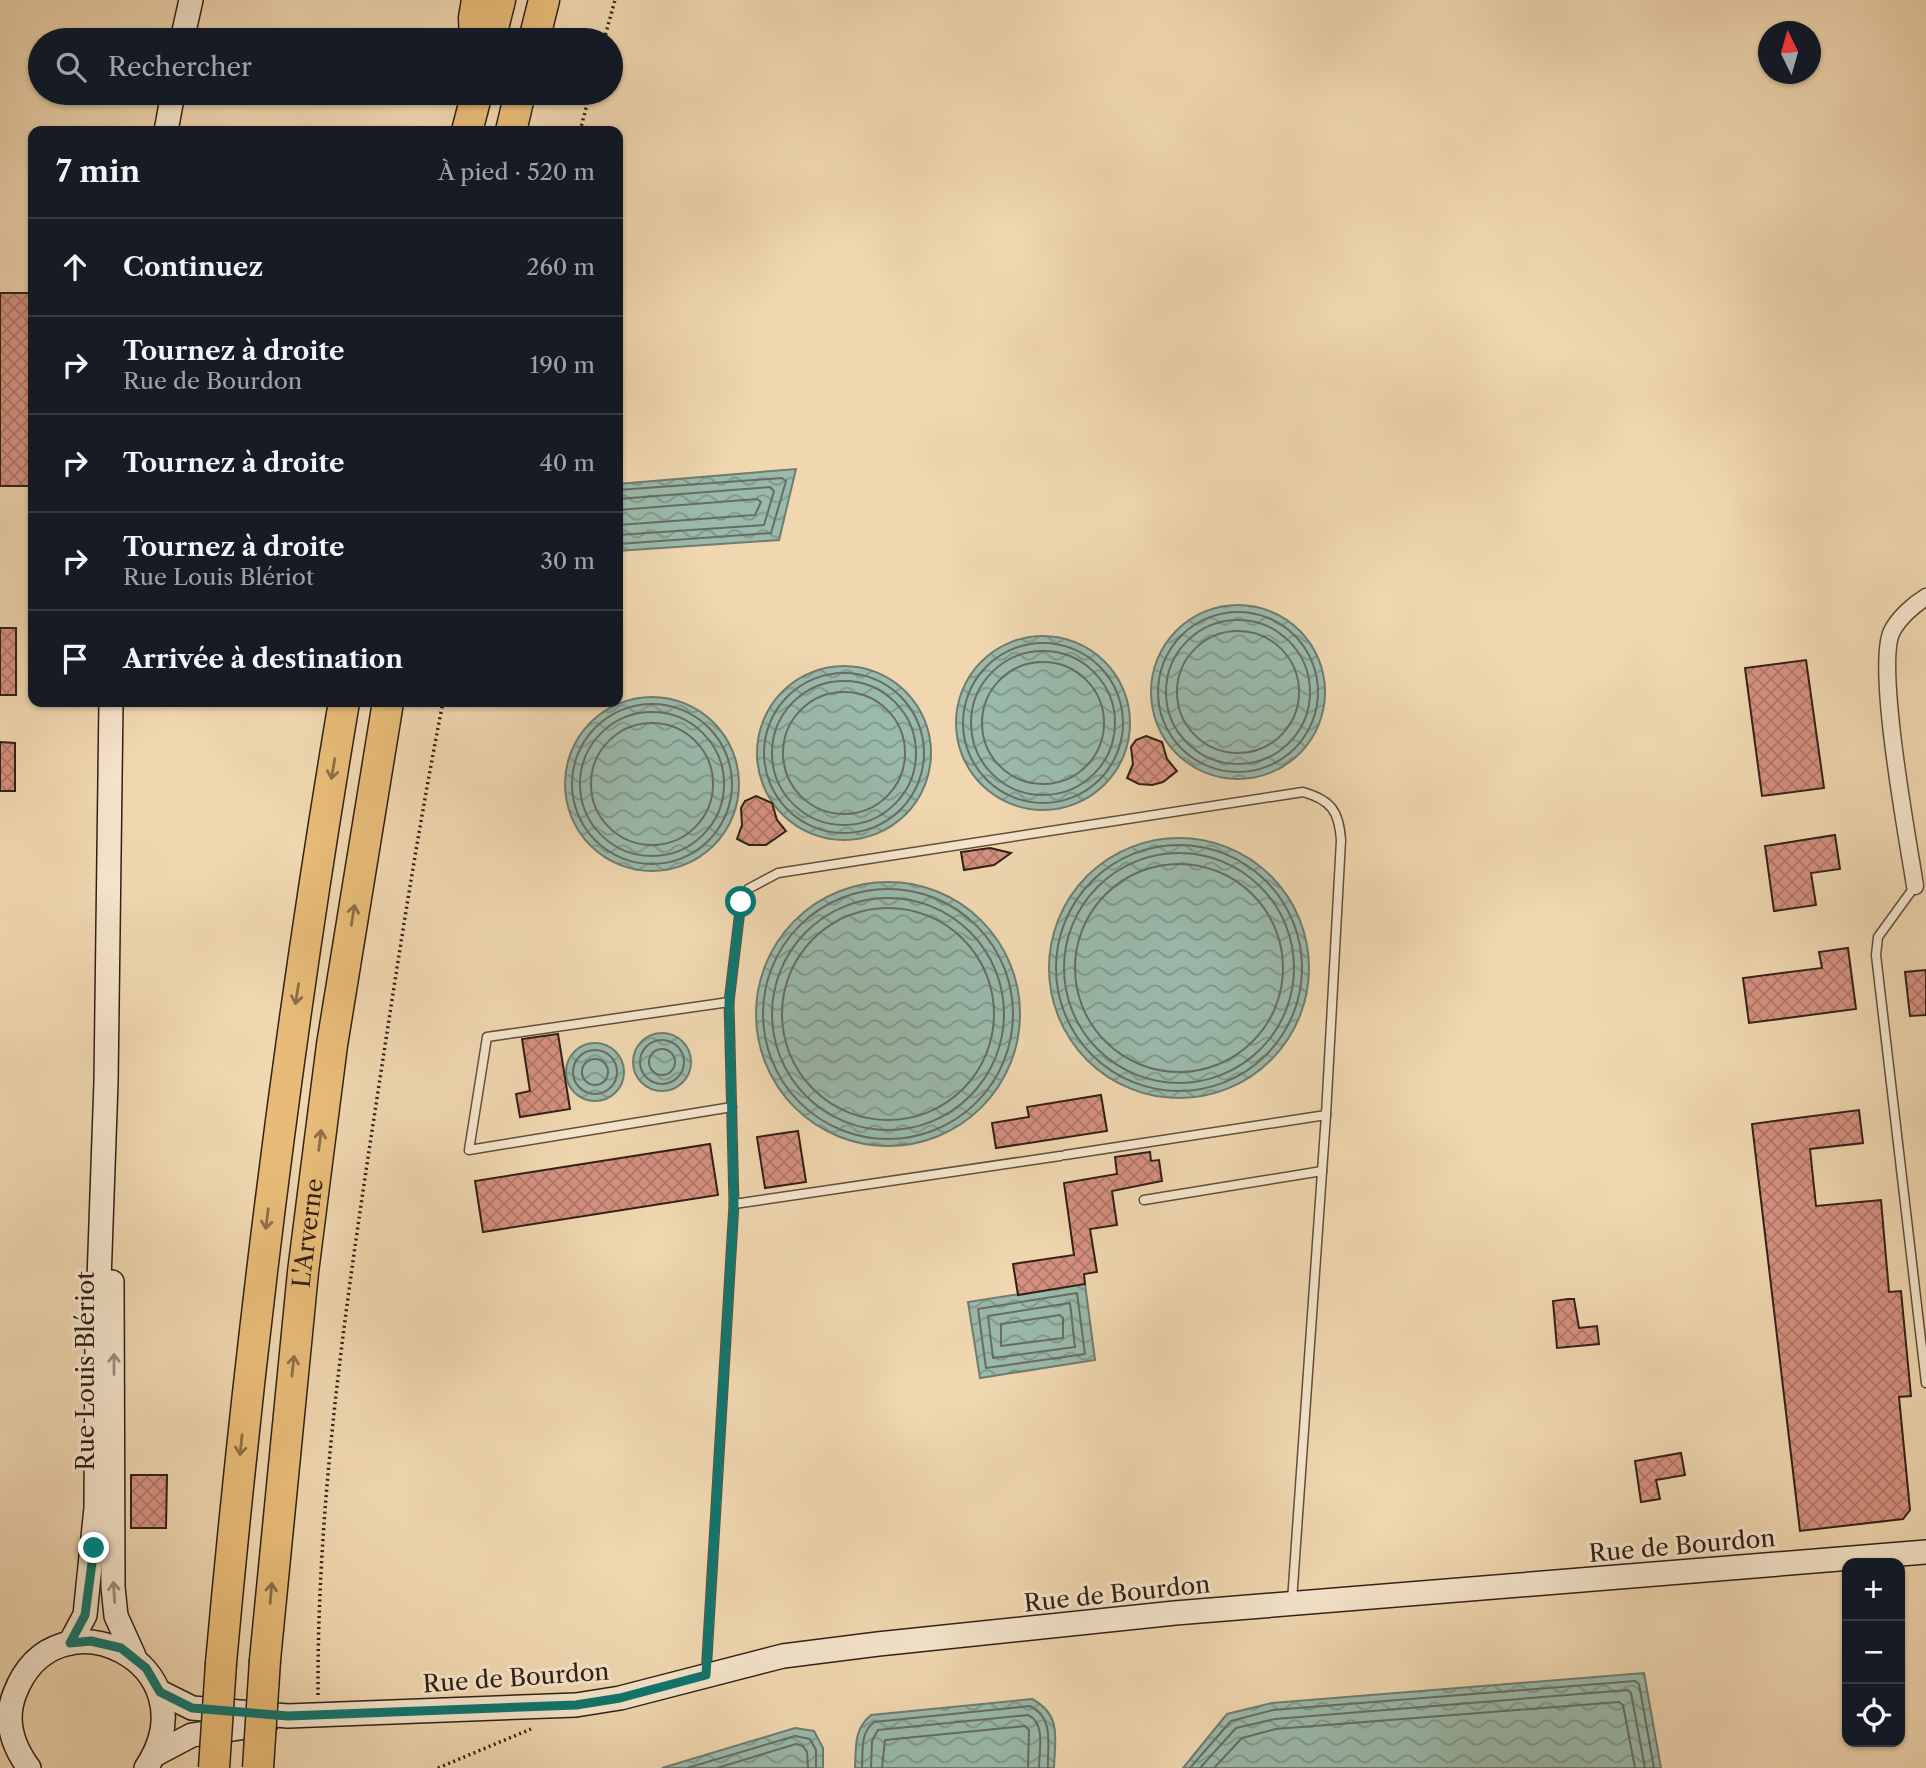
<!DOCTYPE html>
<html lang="fr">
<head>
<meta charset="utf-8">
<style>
  body { margin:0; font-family:"Libre Caslon Text",serif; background:#20242c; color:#f1f3f6 }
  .controls { position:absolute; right:21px; bottom:21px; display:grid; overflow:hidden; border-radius:14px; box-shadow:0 2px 5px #0004 }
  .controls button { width:63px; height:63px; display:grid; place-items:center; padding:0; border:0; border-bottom:2px solid #363941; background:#171b24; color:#f1f3f6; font:35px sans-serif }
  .compass { position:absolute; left:1758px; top:21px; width:63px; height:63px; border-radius:50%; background:#171b24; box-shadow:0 2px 5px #0004; rotate:355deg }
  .stop { position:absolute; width:21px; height:21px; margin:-16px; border:5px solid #0f766e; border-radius:50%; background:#fff }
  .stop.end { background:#0f766e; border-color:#fff; box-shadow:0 2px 7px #0008 }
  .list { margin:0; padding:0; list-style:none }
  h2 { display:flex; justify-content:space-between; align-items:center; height:91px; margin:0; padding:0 28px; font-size:30px }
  h2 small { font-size:23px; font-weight:400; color:#9ea1a6 }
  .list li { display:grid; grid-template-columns:46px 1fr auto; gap:21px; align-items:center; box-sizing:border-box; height:98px; padding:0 28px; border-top:2px solid #363941 }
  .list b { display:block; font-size:26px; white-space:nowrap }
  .list p { margin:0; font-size:23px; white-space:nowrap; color:#9ea1a6 }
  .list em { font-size:23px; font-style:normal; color:#9ea1a6 }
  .icon { flex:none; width:38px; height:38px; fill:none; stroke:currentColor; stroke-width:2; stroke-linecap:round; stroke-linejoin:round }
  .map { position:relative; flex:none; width:1926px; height:1768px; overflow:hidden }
  .search { position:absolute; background:#171b24; box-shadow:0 2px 5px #0004; left:28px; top:28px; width:595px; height:77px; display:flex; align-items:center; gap:18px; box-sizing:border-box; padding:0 24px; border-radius:38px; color:#9ea1a6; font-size:26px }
  .panel { position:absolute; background:#171b24; box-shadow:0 2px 5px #0004; left:28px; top:126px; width:595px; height:581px; border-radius:14px }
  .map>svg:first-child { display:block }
  .water { fill:url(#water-waves); stroke:#707c70; stroke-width:2 }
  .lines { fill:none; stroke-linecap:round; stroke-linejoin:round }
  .shore { stroke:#666d61; stroke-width:2 }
  .building { fill:url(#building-cross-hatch); stroke:#312016; stroke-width:2 }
  .service-casing { stroke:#614e3c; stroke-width:11 }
  .minor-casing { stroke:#614e3c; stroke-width:19 }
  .secondary-casing { stroke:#312016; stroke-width:26 }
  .motorway-casing { stroke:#312016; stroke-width:33 }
  .path { stroke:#312016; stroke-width:3.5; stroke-dasharray:2 3.5; stroke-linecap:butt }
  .service { stroke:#f5e5cc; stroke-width:8 }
  .minor { stroke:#f5e5cc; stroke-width:16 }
  .secondary { stroke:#f5e5cc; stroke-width:23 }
  .motorway { stroke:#e8bc78; stroke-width:30 }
  .motorway-bridge-casing { stroke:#312016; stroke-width:33; stroke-linecap:butt }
  .motorway-bridge { stroke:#e8bc78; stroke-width:30 }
  .oneway { stroke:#8c6e47 }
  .oneway2 { stroke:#9d8c7a }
  .route { stroke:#0f766e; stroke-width:9 }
  .labels { text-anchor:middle; stroke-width:6; stroke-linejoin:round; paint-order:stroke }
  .street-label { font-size:24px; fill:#312016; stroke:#f5e5cc }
</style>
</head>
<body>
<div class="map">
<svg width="1926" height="1768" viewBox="0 0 1926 1768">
  <defs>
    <pattern id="water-waves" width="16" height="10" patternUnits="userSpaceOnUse" patternTransform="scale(1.75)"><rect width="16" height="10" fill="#9abaac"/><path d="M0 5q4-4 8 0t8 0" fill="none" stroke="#7e978b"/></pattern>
    <pattern id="building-cross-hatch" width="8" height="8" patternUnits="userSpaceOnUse" patternTransform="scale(1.75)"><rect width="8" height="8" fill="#d69180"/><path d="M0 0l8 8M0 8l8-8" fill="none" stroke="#ae7668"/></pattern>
  </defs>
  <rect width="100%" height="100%" fill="#f0d7b0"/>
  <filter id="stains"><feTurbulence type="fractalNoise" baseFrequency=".00286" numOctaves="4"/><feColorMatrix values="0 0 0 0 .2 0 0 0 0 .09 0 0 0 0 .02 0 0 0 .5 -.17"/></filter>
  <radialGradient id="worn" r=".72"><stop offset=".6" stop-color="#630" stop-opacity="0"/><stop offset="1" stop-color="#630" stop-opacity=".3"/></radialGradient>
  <g class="water">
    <polygon points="796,469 779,540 618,551 618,484"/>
    <circle cx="1238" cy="692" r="87"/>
    <circle cx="1043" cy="723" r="87"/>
    <circle cx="844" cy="753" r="87"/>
    <circle cx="652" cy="784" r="87"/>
    <circle cx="1179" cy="968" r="130"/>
    <circle cx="888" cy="1014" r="132"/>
    <circle cx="662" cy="1062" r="29"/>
    <circle cx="595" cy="1072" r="29"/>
    <polygon points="1085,1284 1095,1360 980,1378 968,1302"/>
    <polygon points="1644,1673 1661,1768 1183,1768 1227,1714 1272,1703"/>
    <path d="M1032,1699C1062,1715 1055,1738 1054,1768H855C856,1746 854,1729 871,1715Z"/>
    <polygon points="795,1728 814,1731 823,1748 823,1768 662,1768"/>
  </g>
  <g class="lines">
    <g class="shore">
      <polyline points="618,490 782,478 786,481 771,533 618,544"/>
      <polyline points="618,499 770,487 774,491 764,525 618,535"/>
      <polyline points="618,510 757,499 761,502 755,515 618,525"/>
      <circle cx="1238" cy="692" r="80"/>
      <circle cx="1238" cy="692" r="72"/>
      <circle cx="1238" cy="692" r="61"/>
      <circle cx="1043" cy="723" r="80"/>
      <circle cx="1043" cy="723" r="72"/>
      <circle cx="1043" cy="723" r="61"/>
      <circle cx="844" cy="753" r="80"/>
      <circle cx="844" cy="753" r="72"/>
      <circle cx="844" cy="753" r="61"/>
      <circle cx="652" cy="784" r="80"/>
      <circle cx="652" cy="784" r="72"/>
      <circle cx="652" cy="784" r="61"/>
      <circle cx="1179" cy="968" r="123"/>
      <circle cx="1179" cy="968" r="115"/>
      <circle cx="1179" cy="968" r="104"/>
      <circle cx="888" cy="1014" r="125"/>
      <circle cx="888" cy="1014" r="116"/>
      <circle cx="888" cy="1014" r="106"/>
      <circle cx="662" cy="1062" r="22"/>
      <circle cx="662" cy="1062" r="13"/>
      <circle cx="595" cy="1072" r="22"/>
      <circle cx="595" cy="1072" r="13"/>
      <polygon points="1077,1293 1085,1354 986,1368 978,1309"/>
      <polygon points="1070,1303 1075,1347 993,1358 988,1316"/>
      <polygon points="1060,1315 1063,1318 1063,1338 1001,1346 1001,1324"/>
      <polyline points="687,1768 795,1736 810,1739 816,1750 816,1768"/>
      <polyline points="717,1768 796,1744 803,1746 807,1752 808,1768"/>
      <path d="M862,1768C863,1751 860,1733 874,1722L1030,1706C1055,1718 1047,1745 1048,1768"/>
      <path d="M871,1768L872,1741L878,1730L1028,1715C1046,1723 1039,1751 1039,1768"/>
      <polyline points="882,1768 885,1740 1025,1726 1029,1730 1028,1768"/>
      <polyline points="1190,1768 1231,1721 1273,1710 1635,1681 1639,1684 1654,1768"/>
      <polyline points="1200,1768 1236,1728 1275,1719 1628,1690 1631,1693 1645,1768"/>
      <polyline points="1214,1768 1242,1738 1276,1729 1619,1702 1623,1705 1635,1768"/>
    </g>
  </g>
  <g class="building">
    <polygon points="0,293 30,293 29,486 0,486"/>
    <rect x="0" y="628" width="16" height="67"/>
    <polygon points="1806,660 1824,788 1762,796 1745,668"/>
    <polygon points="1146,736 1162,742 1167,759 1177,771 1163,782 1152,785 1139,784 1127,778 1133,764 1131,747 1136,740"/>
    <polygon points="0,742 15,743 15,791 0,791"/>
    <polygon points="756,796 772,803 777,820 786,831 766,845 749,845 737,839 742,825 741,808 745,801"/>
    <polygon points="1835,835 1840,869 1811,873 1816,905 1774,911 1765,846"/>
    <polygon points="990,848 1011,853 994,865 964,870 961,852"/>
    <polygon points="1848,948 1856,1009 1749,1023 1743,978 1822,968 1819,952"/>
    <polygon points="1926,970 1926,1015 1910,1016 1905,972"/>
    <polygon points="558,1034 570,1109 520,1117 516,1094 530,1091 522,1039"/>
    <polygon points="1101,1095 1107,1131 996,1148 992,1123 1029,1117 1027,1107"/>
    <polygon points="1859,1110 1863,1143 1810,1149 1816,1206 1881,1200 1889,1292 1901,1291 1911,1396 1899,1397 1910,1510 1903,1519 1800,1531 1752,1124"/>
    <polygon points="798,1131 806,1182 765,1188 757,1137"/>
    <polygon points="710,1144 718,1195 483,1232 475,1181"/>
    <polygon points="1150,1152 1151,1161 1159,1160 1162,1181 1112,1191 1117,1225 1090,1229 1097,1272 1084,1274 1085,1284 1018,1295 1013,1264 1074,1255 1064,1183 1117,1174 1115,1157"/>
    <polygon points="1568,1299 1574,1299 1579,1328 1597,1326 1599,1344 1557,1348 1553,1301"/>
    <polygon points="1681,1453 1685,1475 1656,1480 1660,1499 1641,1502 1635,1461"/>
    <polygon points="131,1475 167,1475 166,1528 131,1528"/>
  </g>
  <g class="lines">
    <g class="service-casing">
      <g id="service">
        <polyline points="1915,886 1878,937 1876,955 1926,1383"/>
        <polyline points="729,1002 487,1037 469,1150 732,1107"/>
        <polyline points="1065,1155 1326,1115"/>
        <polyline points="1144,1200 1322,1171"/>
        <polyline points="734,1204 1060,1156"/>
        <path d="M706,1675L734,1204L729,1002L741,902L748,889L778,873L1303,792C1331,800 1339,811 1341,840L1326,1115L1292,1601"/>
      </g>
    </g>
    <g class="minor-casing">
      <path id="minor" d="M1915,886C1908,840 1875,665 1892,631C1899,618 1913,605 1926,597"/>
    </g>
    <g class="secondary-casing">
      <g id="secondary">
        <polyline points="182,40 191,0"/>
        <polyline points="166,131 173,93"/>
        <polyline points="112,1282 113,1587 116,1616 134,1656"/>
        <polyline points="70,1643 85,1615 96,1508 97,1337 106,1082 111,702"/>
        <polyline points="160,1692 192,1708 288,1716 576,1705 620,1698 783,1656 878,1644 1175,1613 1926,1552"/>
        <polyline points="156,1754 192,1735 266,1724"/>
        <path d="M29,1768C12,1745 4,1720 15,1693C56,1586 215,1664 146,1768"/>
      </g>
    </g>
    <g class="motorway-casing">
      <g id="motorway">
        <polyline points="475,40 474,18 477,0"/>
        <polyline points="490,40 500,0"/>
        <polyline points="534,40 544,0"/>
        <polyline points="467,131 477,93"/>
        <polyline points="511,131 520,93"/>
        <path id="s1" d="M265,1660L303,1272L332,1045L388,702"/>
        <path d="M221,1663C250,1341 290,1021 344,702"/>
      </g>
    </g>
    <g class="path">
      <polyline points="604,40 615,0"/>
      <polyline points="580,131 590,93"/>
      <path d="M318,1695C317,1506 344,1317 372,1131C394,987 415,844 443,702"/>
      <polyline points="438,1768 531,1729"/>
    </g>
    <use href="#service" class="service"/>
    <use href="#minor" class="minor"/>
    <use href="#secondary" class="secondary"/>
    <use href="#motorway" class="motorway"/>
    <g class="motorway-bridge-casing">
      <g id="motorway-bridge">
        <polyline points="214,1768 221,1663"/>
        <polyline points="258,1768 265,1660"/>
      </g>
    </g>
    <use href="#motorway-bridge" class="motorway-bridge"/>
  </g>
  <defs><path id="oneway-shaft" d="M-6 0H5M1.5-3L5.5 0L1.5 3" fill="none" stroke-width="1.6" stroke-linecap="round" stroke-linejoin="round" transform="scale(1.75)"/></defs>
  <g class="oneway">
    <use href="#oneway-shaft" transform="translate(333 769) rotate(100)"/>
    <use href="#oneway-shaft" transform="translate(353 915) rotate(-81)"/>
    <use href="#oneway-shaft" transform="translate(297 994) rotate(99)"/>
    <use href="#oneway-shaft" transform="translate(320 1140) rotate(-83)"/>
    <use href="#oneway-shaft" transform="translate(267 1219) rotate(97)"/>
    <use href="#oneway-shaft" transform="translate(293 1366) rotate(-84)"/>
    <use href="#oneway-shaft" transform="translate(241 1445) rotate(96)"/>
    <use href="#oneway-shaft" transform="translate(271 1593) rotate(-85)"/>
  </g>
  <g class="oneway2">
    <use href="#oneway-shaft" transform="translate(114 1364) rotate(-90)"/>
    <use href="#oneway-shaft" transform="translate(114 1592) rotate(-94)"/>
  </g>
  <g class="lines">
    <polyline class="route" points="94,1548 85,1615 70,1643 91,1641 121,1648 146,1668 160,1692 192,1708 288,1716 576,1705 620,1698 706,1675 734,1204 729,1002 741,902"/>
  </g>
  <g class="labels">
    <g class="street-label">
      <text dy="8" stroke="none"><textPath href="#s1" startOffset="429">L'Arverne</textPath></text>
      <text transform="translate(86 1371) rotate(-90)" y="8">Rue Louis Blériot</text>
      <text transform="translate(1682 1546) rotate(-5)" y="8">Rue de Bourdon</text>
      <text transform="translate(1117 1594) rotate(-6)" y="8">Rue de Bourdon</text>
      <text transform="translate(516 1678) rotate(-4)" y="8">Rue de Bourdon</text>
    </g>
  </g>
  <rect width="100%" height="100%" filter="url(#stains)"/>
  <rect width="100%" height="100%" fill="url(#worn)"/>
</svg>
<div class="controls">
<button>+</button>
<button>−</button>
<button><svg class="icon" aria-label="locate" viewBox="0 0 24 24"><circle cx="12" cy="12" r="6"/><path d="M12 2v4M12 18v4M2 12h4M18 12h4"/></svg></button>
</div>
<svg class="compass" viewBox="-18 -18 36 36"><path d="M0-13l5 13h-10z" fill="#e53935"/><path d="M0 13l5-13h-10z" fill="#9ea1a6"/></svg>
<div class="stop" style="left:741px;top:902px"></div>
<div class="stop end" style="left:94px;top:1548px"></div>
<div class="search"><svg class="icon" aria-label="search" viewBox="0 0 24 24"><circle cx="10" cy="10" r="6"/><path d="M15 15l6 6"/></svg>Rechercher</div>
<section class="panel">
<h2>7 min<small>À pied · 520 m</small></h2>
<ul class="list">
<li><svg class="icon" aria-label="ahead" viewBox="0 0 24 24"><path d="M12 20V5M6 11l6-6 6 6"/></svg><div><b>Continuez</b></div><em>260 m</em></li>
<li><svg class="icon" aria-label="right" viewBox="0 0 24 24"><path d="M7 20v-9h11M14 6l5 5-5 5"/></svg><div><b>Tournez à droite</b><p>Rue de Bourdon</p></div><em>190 m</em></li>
<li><svg class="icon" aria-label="right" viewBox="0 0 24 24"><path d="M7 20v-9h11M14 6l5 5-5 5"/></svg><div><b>Tournez à droite</b></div><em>40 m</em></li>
<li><svg class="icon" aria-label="right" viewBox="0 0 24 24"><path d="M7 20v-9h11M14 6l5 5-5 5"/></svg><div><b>Tournez à droite</b><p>Rue Louis Blériot</p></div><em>30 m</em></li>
<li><svg class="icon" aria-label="arrive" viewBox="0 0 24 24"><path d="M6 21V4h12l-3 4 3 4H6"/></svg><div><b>Arrivée à destination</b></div></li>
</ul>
</section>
</div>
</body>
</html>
